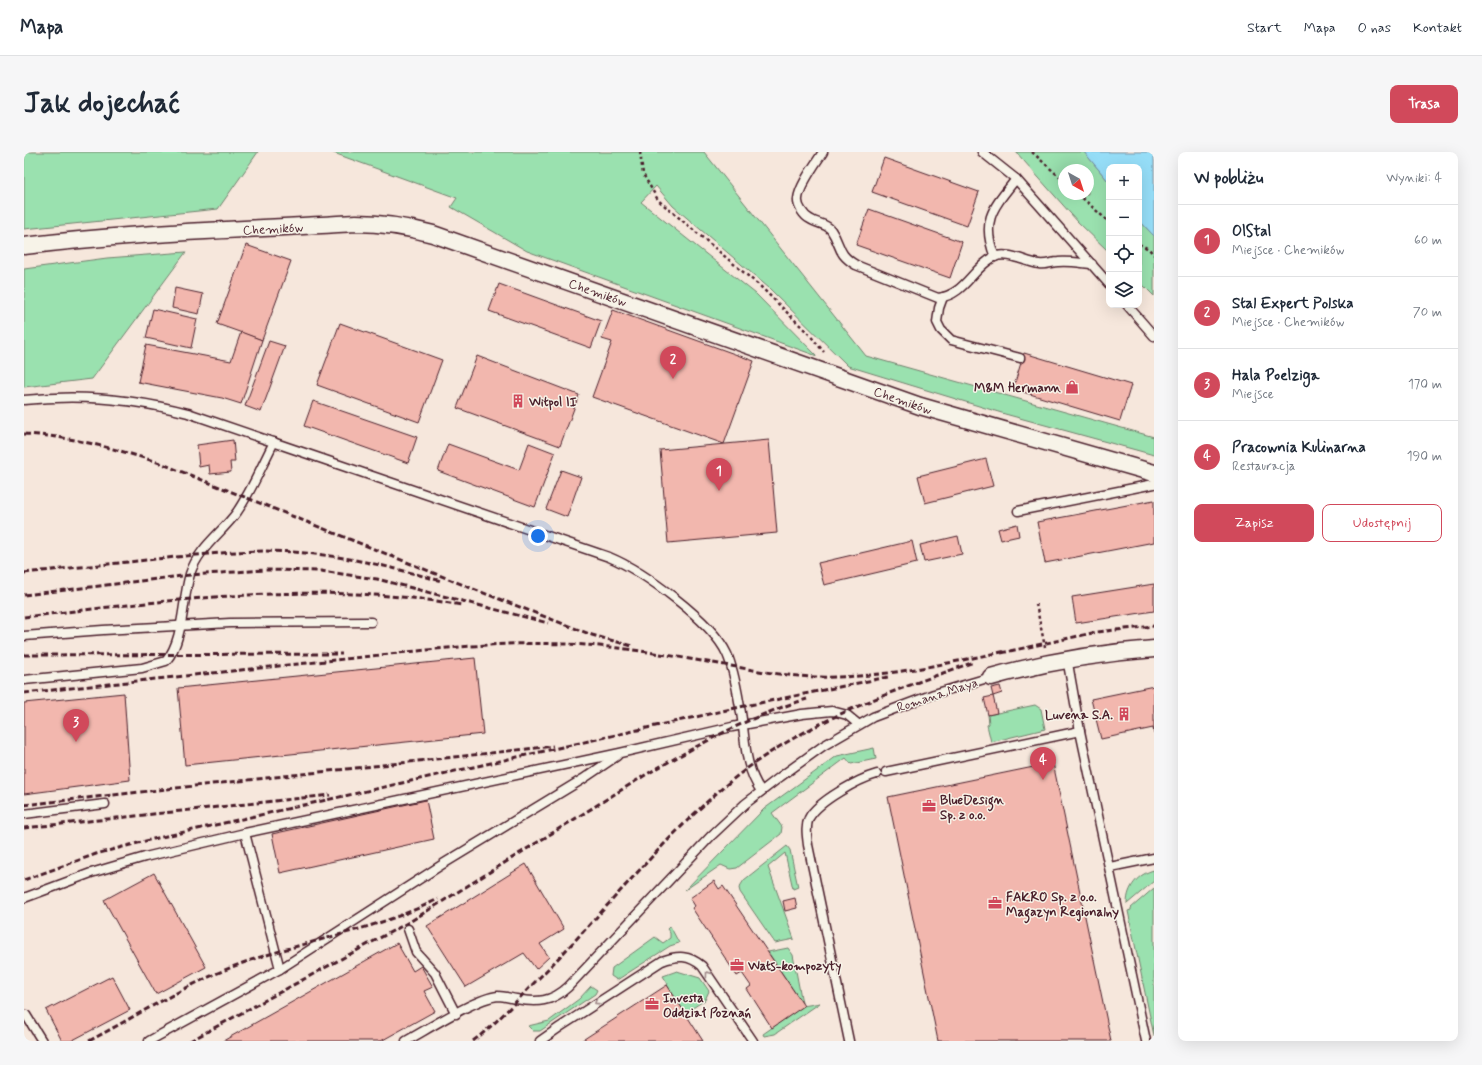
<!DOCTYPE html>
<html lang="pl">
<head>
<meta charset="utf-8">
<style>
  body { margin:0; font-family:Mynerve,sans-serif; background:#f6f6f7; color:#1f2937 }
  .controls { position:absolute; right:12px; top:12px; display:grid; overflow:hidden; border-radius:8px; box-shadow:0 4px 16px #0002 }
  .controls button { width:36px; height:36px; display:grid; place-items:center; padding:0; border:0; border-bottom:1px solid #e0e1e3; background:#fff; color:#1f2937; font:20px sans-serif }
  .compass { position:absolute; left:1034px; top:12px; width:36px; height:36px; border-radius:50%; background:#fff; box-shadow:0 4px 16px #0002; rotate:141deg }
  .you { position:absolute; left:514px; top:384px; width:14px; height:14px; margin:-10px; border:3px solid #fff; border-radius:50%; background:#1a73e8; box-shadow:0 0 0 6px #1a73e833 }
  .badge { display:grid; place-items:center; width:26px; height:26px; border-radius:50%; background:#d1495b; color:#fff; font-size:13px; font-weight:700 }
  .pin { position:absolute; translate:-50% -33px; filter:drop-shadow(0 1px 2px #0008) }
  .pin::after { content:''; position:absolute; top:21px; width:14px; height:12px; background:inherit; clip-path:polygon(0 0,100% 0,50% 100%) }
  .list { margin:0; padding:0; list-style:none }
  h2 { display:flex; justify-content:space-between; align-items:center; height:52px; margin:0; padding:0 16px; font-size:17px }
  h2 small { font-size:13px; font-weight:400; color:#747a83 }
  .list li { display:grid; grid-template-columns:26px 1fr auto; gap:12px; align-items:center; box-sizing:border-box; height:72px; padding:0 16px; border-top:1px solid #e0e1e3 }
  .list b { display:block; font-size:15px; white-space:nowrap }
  .list p { margin:0; font-size:13px; white-space:nowrap; color:#747a83 }
  .list em { font-size:13px; font-style:normal; color:#747a83 }
  .actions { display:flex; gap:8px; padding:12px 16px }
  .actions a { flex:1; padding:9px 0; border:1px solid #d1495b; border-radius:8px; text-align:center; font-size:14px; color:#d1495b }
  .actions .main { background:#d1495b; color:#fff }
  .icon { flex:none; width:22px; height:22px; fill:none; stroke:currentColor; stroke-width:2; stroke-linecap:round; stroke-linejoin:round }
  .map { position:relative; flex:none; width:1130px; height:889px; overflow:hidden; border-radius:8px }
  header { display:flex; align-items:center; gap:24px; box-sizing:border-box; height:56px; padding:0 20px; background:#fff; border-bottom:1px solid #e0e1e3 }
  header strong { font-size:19px }
  nav { display:flex; gap:22px; margin-inline-start:auto; font-size:14px }
  .intro { display:flex; align-items:center; justify-content:space-between; box-sizing:border-box; height:96px; padding:0 24px }
  h1 { margin:0; font-size:28px }
  .button { padding:10px 18px; border-radius:8px; background:#d1495b; color:#fff; font-size:14px; font-weight:700 }
  main { display:flex; gap:24px; padding:0 24px }
  aside { flex:1; background:#fff; border-radius:8px; box-shadow:0 4px 16px #0002 }
  .map>svg:first-child { display:block }
  .green { fill:#9ae1af; stroke:#72806d; fill-rule:evenodd }
  .water { fill:#95ddf7; stroke:#7791a5 }
  .building { fill:#f2b7ae; stroke:#4a1f2b }
  .lines { fill:none; stroke-linecap:round; stroke-linejoin:round }
  .service-casing { stroke:#4a1f2b; stroke-width:11 }
  .minor-casing { stroke:#4a1f2b; stroke-width:19 }
  .path { stroke:#4a1f2b; stroke-width:2.5; stroke-dasharray:3 3; stroke-linecap:butt }
  .service { stroke:#f7f3e8; stroke-width:8 }
  .minor { stroke:#f7f3e8; stroke-width:16 }
  .rail { stroke:#4a1f2b; stroke-width:3; stroke-dasharray:6 3; stroke-linecap:butt }
  .oneway { stroke:#a0898a }
  .labels { text-anchor:middle; stroke-width:3; stroke-linejoin:round; paint-order:stroke }
  .street-label { font-size:13px; fill:#4a1f2b; stroke:#f7f3e8 }
  .poi-label { font-size:13px; font-weight:bold; fill:#4a1f2b; stroke:#f7f3e8; text-anchor:start }
</style>
</head>
<body>
<header>
<strong>Mapa</strong>
<nav><a>Start</a><a>Mapa</a><a>O nas</a><a>Kontakt</a></nav>
</header>
<div class="intro"><h1>Jak dojechać</h1><a class="button">Trasa</a></div>
<main>
<div class="map">
<svg width="1130" height="889" viewBox="0 0 1130 889">
  <rect width="100%" height="100%" fill="#f6e7dc"/>
  <filter id="ink" filterUnits="userSpaceOnUse"><feTurbulence type="fractalNoise" baseFrequency=".025" numOctaves="2"/><feDisplacementMap in="SourceGraphic" scale="8" xChannelSelector="R" yChannelSelector="G"/><feConvolveMatrix kernelMatrix="1 2 1 2 8 2 1 2 1" color-interpolation-filters="sRGB"/></filter>
  <g filter="url(#ink)">
    <g class="green">
      <polygon points="0,0 234,0 194,57 0,77"/>
      <polygon points="307,0 680,0 842,204 1130,285 1130,303 981,262 824,214 745,136 649,54 632,34 617,50 732,142 793,204 503,99 427,55 433,46"/>
      <path d="M992,0H1060L1085,30V100L1054,70ZM1040,18H1064V42H1040Z"/>
      <polygon points="1115,68 1130,84 1130,144 1115,129"/>
      <polygon points="162,100 68,227 0,235 0,117 83,106"/>
      <polygon points="1011,553 1017,557 1021,577 967,590 963,573 965,572 964,563"/>
      <polygon points="850,596 852,607 827,612 822,606 748,661 758,675 757,682 713,716 706,717 697,713 661,738 740,657 813,604"/>
      <polygon points="763,694 766,698 774,735 769,737 761,701 744,715 770,787 751,791 716,740 715,736 720,728"/>
      <path d="M1130,718V729L1103,752C1103,735 1114,722 1130,718Z"/>
      <polygon points="1130,736 1130,884 1104,759 1107,758 1107,756"/>
      <polygon points="646,774 655,791 646,794 593,828 587,824 588,816 631,785 639,791 646,786 646,781 643,777"/>
      <polygon points="764,796 769,803 778,851 744,800"/>
      <polygon points="653,819 676,826 685,839 681,848 661,861 643,833 644,832 639,824"/>
      <polygon points="567,834 573,838 571,842 516,879 509,879 504,874 525,869 555,847"/>
      <polygon points="796,851 751,882 740,884 739,882 779,854"/>
    </g>
    <polygon class="water" points="1060,0 1130,0 1130,84 1115,68 1115,15 1085,15 1085,30"/>
    <g class="building">
      <polygon points="860,6 955,40 943,74 848,40"/>
      <polygon points="845,57 938,90 926,126 832,93"/>
      <polygon points="222,93 267,109 238,188 193,172"/>
      <polygon points="475,132 577,169 567,196 465,159"/>
      <polygon points="151,136 179,142 175,162 148,156"/>
      <polygon points="129,157 173,167 167,196 122,186"/>
      <polygon points="589,158 730,209 700,292 568,245 588,190 578,187"/>
      <polygon points="316,171 418,208 395,270 293,233"/>
      <polygon points="217,180 238,188 217,252 198,246 114,230 122,193 207,209"/>
      <polygon points="245,189 261,194 237,260 221,254"/>
      <polygon points="1000,201 1107,233 1096,269 989,237"/>
      <polygon points="453,204 555,243 536,294 433,256"/>
      <polygon points="289,249 393,285 384,311 280,274"/>
      <polygon points="209,288 211,310 206,310 207,320 186,322 185,313 175,315 173,293"/>
      <polygon points="745,288 753,381 644,391 636,298"/>
      <polygon points="505,291 531,301 511,355 414,319 424,292 495,318"/>
      <polygon points="962,307 969,334 901,351 894,324"/>
      <polygon points="537,318 557,325 543,365 522,357"/>
      <polygon points="1130,348 1130,390 1021,411 1013,370"/>
      <polygon points="993,372 995,384 977,388 974,377"/>
      <polygon points="934,384 938,402 900,410 896,393"/>
      <polygon points="888,389 893,411 800,433 794,411"/>
      <polygon points="1130,432 1130,459 1052,471 1048,445"/>
      <polygon points="451,506 459,582 161,613 154,536"/>
      <polygon points="976,534 978,541 969,544 967,536"/>
      <polygon points="1130,534 1130,582 1129,576 1077,587 1067,547"/>
      <polygon points="100,541 106,628 0,642 0,551"/>
      <polygon points="969,544 973,561 964,563 960,546"/>
      <polygon points="1029,611 1087,889 914,889 864,645"/>
      <polygon points="402,648 410,687 256,721 248,682"/>
      <polygon points="502,712 540,777 516,792 525,805 512,817 500,801 442,835 403,774"/>
      <polygon points="130,721 182,815 132,842 80,748"/>
      <polygon points="690,729 695,737 699,734 780,854 748,876 723,837 727,834 718,821 713,824 668,756 671,754 666,746"/>
      <polygon points="771,746 773,756 761,759 759,749"/>
      <polygon points="373,791 389,819 397,814 409,835 400,839 411,859 357,889 199,889"/>
      <polygon points="88,824 106,858 47,889 38,889 22,858"/>
      <polygon points="643,833 679,889 557,889 620,848"/>
    </g>
    <g class="lines">
      <g class="service-casing">
        <g id="service">
          <path d="M799,0C792,11 775,34 774,47C773,54 780,64 786,67C793,72 802,71 807,78C818,94 812,101 832,113L914,146C941,143 948,116 970,105C984,99 1001,110 1015,112C1022,113 1028,110 1034,110C1045,109 1057,111 1068,112"/>
          <polyline points="958,0 992,27 1085,132"/>
          <path d="M971,105C956,68 970,55 992,27"/>
          <polyline points="919,145 915,156 913,170 917,178 927,188 996,206"/>
          <polyline points="1103,153 1130,184"/>
          <path d="M0,248C54,242 111,247 164,261L585,405C619,419 688,469 703,502C710,518 713,538 716,555C722,585 719,613 737,639"/>
          <polyline points="994,359 1130,332"/>
          <polyline points="0,484 79,478 206,471 347,470"/>
          <polyline points="1043,506 1056,579 1122,889"/>
          <path d="M0,528L118,516L142,509C160,488 158,449 166,422C175,395 197,382 213,360C228,338 238,313 250,290"/>
          <polyline points="862,620 1056,579"/>
          <polyline points="0,662 81,652"/>
          <polyline points="1086,715 1130,706"/>
          <polyline points="0,746 67,721 121,705 221,681 596,601 708,575 778,562 808,559 823,563 834,572"/>
          <polyline points="384,777 392,800 411,821 432,862"/>
          <polyline points="256,817 419,712 559,627 593,604"/>
          <polyline points="2,863 18,889"/>
          <polyline points="125,889 256,817 221,681"/>
          <path d="M382,889C404,877 452,846 474,844C480,844 486,846 492,847C513,851 528,850 544,835L687,684L721,652L756,625L799,594L849,565L910,542L967,525"/>
          <path d="M516,889L536,875L638,809C654,803 665,803 678,814L729,889"/>
          <path d="M825,889L784,693C783,684 781,675 785,666C794,649 835,627 853,622"/>
        </g>
      </g>
      <g class="minor-casing">
        <g id="minor">
          <path d="M0,94C110,80 221,78 332,71C358,71 383,75 409,82L896,254L1130,321"/>
          <path d="M967,525C1021,510 1074,501 1130,497"/>
        </g>
      </g>
      <g class="path">
        <polyline points="616,0 619,22 634,48 737,135 784,181 800,200"/>
        <polyline points="1008,0 1040,29"/>
        <polyline points="1054,42 1085,70"/>
        <polyline points="1115,92 1125,97 1130,103"/>
        <polyline points="1012,452 1021,495"/>
      </g>
      <use href="#service" class="service"/>
      <use href="#minor" class="minor"/>
      <g class="rail">
        <path d="M0,282C47,284 92,297 136,311L457,440L568,483L608,494"/>
        <path d="M0,421C47,416 94,411 142,406C183,402 226,397 268,400C319,403 368,415 417,429"/>
        <polyline points="0,443 166,423 241,418 297,419 353,427 524,471"/>
        <path d="M0,465C145,448 293,428 438,453"/>
        <polyline points="977,501 1073,480 1130,474"/>
        <polyline points="0,503 318,502"/>
        <path d="M0,541C104,530 208,519 311,508C387,500 463,489 539,492C596,493 652,505 707,514C734,519 762,524 791,525C855,527 920,512 982,499"/>
        <polyline points="0,653 529,594"/>
        <polyline points="0,676 306,643"/>
        <polyline points="0,728 72,702 129,687 716,555 864,525"/>
        <path d="M65,889C112,864 158,835 208,815C275,789 349,780 414,747"/>
        <path d="M166,889L387,769L623,622C675,593 725,564 783,547"/>
        <path d="M449,889C472,872 493,848 514,827C572,769 624,704 685,648C761,577 854,544 950,510"/>
      </g>
    </g>
    <defs><path id="oneway-chevron" d="M-2-3.5L2.5 0L-2 3.5" fill="none" stroke-width="1.6" stroke-linecap="round" stroke-linejoin="round"/></defs>
    <g class="oneway">
      <use href="#oneway-chevron" transform="translate(684 822) rotate(-127)"/>
      <use href="#oneway-chevron" transform="translate(573 850) rotate(147)"/>
    </g>
  </g>
  <defs>
    <g id="shop-bare" transform="scale(1.08)"><path d="M-5-2.5h2.3a2.7 3.5 0 0 1 5.4 0H5L5.5 6h-11ZM-1.5-2.5h3a1.5 2.3 0 0 0-3 0Z" fill="#d1495b" stroke="#f7f3e8" stroke-width="2.5" paint-order="stroke"/></g>
    <g id="building-bare" transform="scale(1.08)"><path d="M-4-6H4V6H1V3H-1V6H-4ZM-2.5-4.3h1.7v1.8h-1.7ZM.8-4.3h1.7v1.8H.8ZM-2.5-1h1.7V.8h-1.7ZM.8-1h1.7V.8H.8Z" fill="#d1495b" stroke="#f7f3e8" stroke-width="2.5" paint-order="stroke"/></g>
    <g id="office-bare" transform="scale(1.08)"><path d="M-6-3h4V-5.5h4V-3h4V5H-6ZM-1-4.5V-3h2v-1.5ZM-6 0V1H6V0Z" fill="#d1495b" stroke="#f7f3e8" stroke-width="2.5" paint-order="stroke"/></g>
  </defs>
  <g fill-rule="evenodd">
    <use href="#shop-bare" x="1048" y="235"/>
    <use href="#building-bare" x="494" y="249"/>
    <use href="#building-bare" x="1100" y="562"/>
    <use href="#office-bare" x="905" y="654"/>
    <use href="#office-bare" x="971" y="751"/>
    <use href="#office-bare" x="713" y="813"/>
    <use href="#office-bare" x="628" y="852"/>
  </g>
  <g class="labels">
    <g class="street-label">
      <text transform="translate(249 76) rotate(-3)" y="5">Chemików</text>
      <text transform="translate(574 140) rotate(19)" y="5">Chemików</text>
      <text transform="translate(879 248) rotate(19)" y="5">Chemików</text>
      <text transform="translate(913 542) rotate(-18)" y="5">Romana Maya</text>
    </g>
    <g class="poi-label">
      <text x="1037" y="240" text-anchor="end">M&amp;M Hermann</text>
      <text x="505" y="254">Witpol II</text>
      <text x="1089" y="567" text-anchor="end">Luvena S.A.</text>
      <text x="916" y="652">BlueDesign<tspan x="916" dy="15">Sp. z o.o.</tspan></text>
      <text x="982" y="749">FAKRO Sp. z o.o.<tspan x="982" dy="15">Magazyn Regionalny</tspan></text>
      <text x="724" y="818">Wats-kompozyty</text>
      <text x="639" y="850">Investa<tspan x="639" dy="15">Oddział Poznań</tspan></text>
    </g>
  </g>
</svg>
<div class="controls">
<button>+</button>
<button>−</button>
<button><svg class="icon" aria-label="locate" viewBox="0 0 24 24"><circle cx="12" cy="12" r="6"/><path d="M12 2v4M12 18v4M2 12h4M18 12h4"/></svg></button>
<button><svg class="icon" aria-label="layers" viewBox="0 0 24 24"><path d="M12 4l9 5-9 5-9-5zM3 14l9 5 9-5"/></svg></button>
</div>
<svg class="compass" viewBox="-18 -18 36 36"><path d="M0-13l5 13h-10z" fill="#e53935"/><path d="M0 13l5-13h-10z" fill="#747a83"/></svg>
<div class="you"></div>
<div class="pin badge" style="left:695px;top:339px">1</div>
<div class="pin badge" style="left:649px;top:227px">2</div>
<div class="pin badge" style="left:52px;top:590px">3</div>
<div class="pin badge" style="left:1019px;top:628px">4</div>
</div>
<aside>
<h2>W pobliżu<small>Wyniki: 4</small></h2>
<ul class="list">
<li><span class="badge">1</span><div><b>OlStal</b><p>Miejsce · Chemików</p></div><em>60 m</em></li>
<li><span class="badge">2</span><div><b>Stal Expert Polska</b><p>Miejsce · Chemików</p></div><em>70 m</em></li>
<li><span class="badge">3</span><div><b>Hala Poelziga</b><p>Miejsce</p></div><em>170 m</em></li>
<li><span class="badge">4</span><div><b>Pracownia Kulinarna</b><p>Restauracja</p></div><em>190 m</em></li>
</ul>
<div class="actions"><a class="main">Zapisz</a><a>Udostępnij</a></div>
</aside>
</main>
</body>
</html>
